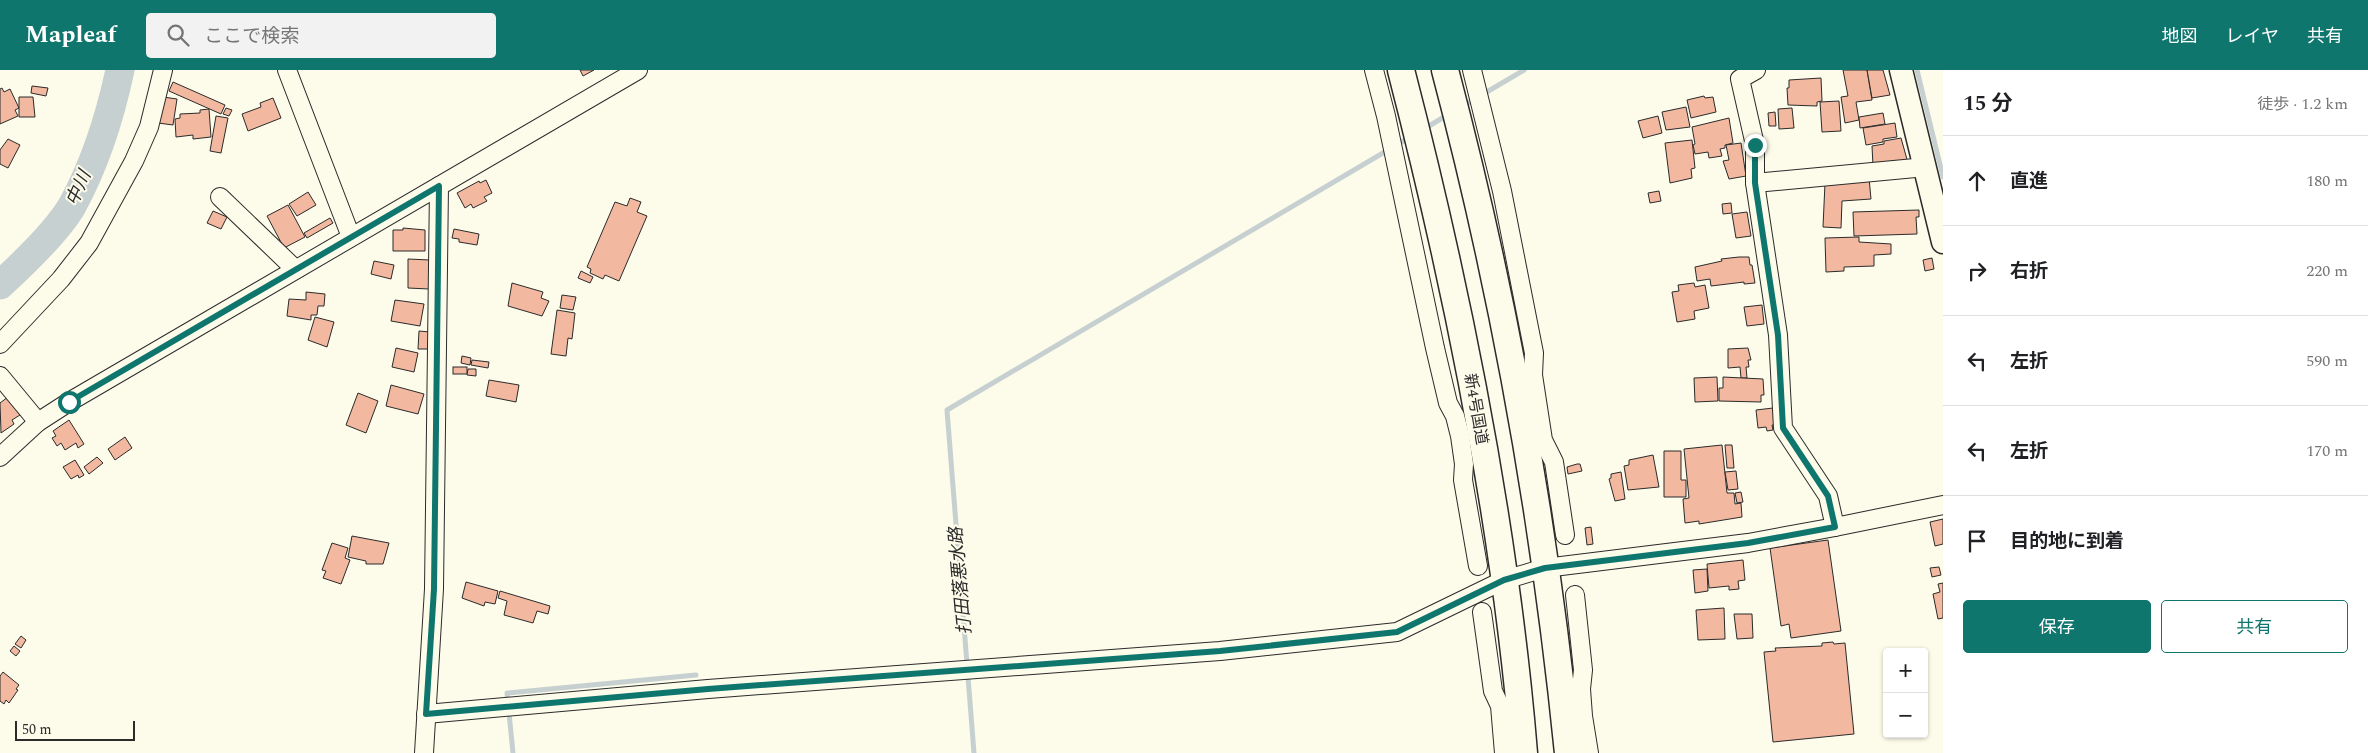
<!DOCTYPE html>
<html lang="ja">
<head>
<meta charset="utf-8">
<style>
  body { margin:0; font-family:Spectral,"Noto Sans JP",serif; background:#f2f2f2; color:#202124 }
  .controls { position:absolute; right:15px; bottom:15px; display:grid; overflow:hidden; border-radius:5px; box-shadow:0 1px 4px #0004 }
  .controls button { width:45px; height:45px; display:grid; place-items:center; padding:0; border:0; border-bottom:1px solid #e0e0e0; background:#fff; color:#202124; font:25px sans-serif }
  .scale { position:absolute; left:15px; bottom:12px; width:120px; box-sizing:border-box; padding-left:5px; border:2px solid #2b2b2b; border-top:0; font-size:14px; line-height:18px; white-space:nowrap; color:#2b2b2b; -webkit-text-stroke:4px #fdfbea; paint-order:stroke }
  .stop { position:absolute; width:15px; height:15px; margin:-11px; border:4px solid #0f766e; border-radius:50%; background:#fff }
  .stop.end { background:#0f766e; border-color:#fff; box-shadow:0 1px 5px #0008 }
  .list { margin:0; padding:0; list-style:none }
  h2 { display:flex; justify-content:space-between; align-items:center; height:65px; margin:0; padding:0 20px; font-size:21px }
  h2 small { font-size:16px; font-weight:400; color:#757577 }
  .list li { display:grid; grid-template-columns:32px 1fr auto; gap:15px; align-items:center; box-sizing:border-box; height:90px; padding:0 20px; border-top:1px solid #e0e0e0 }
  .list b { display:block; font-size:19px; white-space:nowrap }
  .list em { font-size:16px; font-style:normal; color:#757577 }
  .actions { display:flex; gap:10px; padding:15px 20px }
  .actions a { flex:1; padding:11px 0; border:1px solid #0f766e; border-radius:5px; text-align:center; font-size:18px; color:#0f766e }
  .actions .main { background:#0f766e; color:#fff }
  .icon { flex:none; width:28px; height:28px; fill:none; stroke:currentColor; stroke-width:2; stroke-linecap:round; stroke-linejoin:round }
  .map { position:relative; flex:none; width:1943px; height:683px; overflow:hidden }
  header { display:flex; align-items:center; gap:30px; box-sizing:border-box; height:70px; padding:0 25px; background:#0f766e; color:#fff }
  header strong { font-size:24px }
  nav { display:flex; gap:28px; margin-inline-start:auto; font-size:18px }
  .search { width:350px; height:45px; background:#f2f2f2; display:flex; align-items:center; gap:12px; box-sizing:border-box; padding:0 18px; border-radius:5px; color:#757577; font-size:19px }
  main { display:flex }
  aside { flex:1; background:#fff }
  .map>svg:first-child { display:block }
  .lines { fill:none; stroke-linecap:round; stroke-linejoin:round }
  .stream { stroke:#c7d0d0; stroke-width:5 }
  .river { stroke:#c7d0d0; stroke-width:29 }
  .building { fill:#f2b8a0; stroke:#2b2b2b }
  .minor-casing { stroke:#2b2b2b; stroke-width:20 }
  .major-casing { stroke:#2b2b2b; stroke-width:25 }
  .highway-casing { stroke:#2b2b2b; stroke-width:29 }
  .minor { stroke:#fdfbea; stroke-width:18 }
  .major { stroke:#fdfbea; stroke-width:22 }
  .highway { stroke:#fdfbea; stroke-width:26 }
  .route { stroke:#0f766e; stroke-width:6 }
  .labels { text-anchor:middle; stroke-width:4; stroke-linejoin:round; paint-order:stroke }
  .street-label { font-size:16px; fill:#2b2b2b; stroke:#fdfbea }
  .water-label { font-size:18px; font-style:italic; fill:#2b2b2b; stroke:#fdfbea }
</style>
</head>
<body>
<header>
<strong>Mapleaf</strong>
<div class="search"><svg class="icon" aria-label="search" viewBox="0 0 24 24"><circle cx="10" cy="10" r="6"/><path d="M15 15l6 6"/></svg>ここで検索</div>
<nav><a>地図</a><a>レイヤ</a><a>共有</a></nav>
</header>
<main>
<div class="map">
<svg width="1943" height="683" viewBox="0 0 1943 683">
  <rect width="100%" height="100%" fill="#fdfbea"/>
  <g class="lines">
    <g class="stream">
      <polyline points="1917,0 1943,107"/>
      <polyline points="1463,36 1524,0"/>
      <polyline points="1424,59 1449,44"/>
      <polyline points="513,683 507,623 696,605"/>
      <polyline points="974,683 947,340 1410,67"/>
    </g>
    <path class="river" d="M0,215C23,194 56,163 72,136C95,94 110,47 120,0"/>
  </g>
  <g class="building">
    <polygon points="580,0 594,0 583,6"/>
    <polygon points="1843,0 1867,0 1872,30 1856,32 1859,50 1845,53 1841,27 1848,26"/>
    <polygon points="1867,0 1883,0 1890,25 1872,28"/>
    <polygon points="1821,8 1822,31 1817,32 1817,36 1788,35 1787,18 1789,18 1789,10"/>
    <polygon points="173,12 225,35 221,44 169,21"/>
    <polygon points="32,16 48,18 46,26 31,23"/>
    <polygon points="2,18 4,22 10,19 19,38 15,40 18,46 0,54 0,19"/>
    <polygon points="1704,26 1705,28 1713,27 1716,42 1691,48 1687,30"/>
    <polygon points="19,27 33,27 35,47 19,47"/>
    <polygon points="163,27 177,29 173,55 158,53"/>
    <polygon points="273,28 281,48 248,61 242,44 261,37 260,33"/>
    <polygon points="1839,31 1841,61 1822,62 1820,32"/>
    <polygon points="1686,37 1690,57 1666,60 1662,42"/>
    <polygon points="226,38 232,40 229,46 223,44"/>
    <polygon points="1792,38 1794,58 1779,59 1778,39"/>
    <polygon points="209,39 211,67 193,69 193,65 176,67 175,49 180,48 180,44 200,43 200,40"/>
    <polygon points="1775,42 1776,56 1769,56 1768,43"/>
    <polygon points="1883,43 1885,54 1860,58 1859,47"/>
    <polygon points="216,46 228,48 221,83 210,81"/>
    <polygon points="1658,46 1662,63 1643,68 1638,51"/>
    <polygon points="1729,48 1733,73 1725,75 1725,78 1720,79 1722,86 1709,88 1708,82 1695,84 1693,75 1695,74 1692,57"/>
    <polygon points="1895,53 1897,67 1883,69 1883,72 1866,75 1863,58"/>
    <polygon points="1901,68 1908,93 1873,96 1872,76 1884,74 1884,71"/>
    <polygon points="8,69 20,75 8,98 0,94 0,80"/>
    <polygon points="1692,70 1695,98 1691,99 1692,108 1670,113 1665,73"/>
    <polygon points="1741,73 1746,106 1729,109 1723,91 1729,90 1726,75"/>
    <polygon points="1869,108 1871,129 1842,131 1841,158 1823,157 1825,113"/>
    <polygon points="486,110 492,123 484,127 487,131 473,138 471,134 465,138 457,123 479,111 480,113"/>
    <polygon points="1659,121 1661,131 1650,133 1648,123"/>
    <polygon points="308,122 316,135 297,146 289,134"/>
    <polygon points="630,128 641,132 637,142 647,146 619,211 605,205 603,209 590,203 591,199 587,197 615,132 627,136"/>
    <polygon points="1731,133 1732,143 1723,144 1722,134"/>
    <polygon points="288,135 305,167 284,178 267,146"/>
    <polygon points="1919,140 1919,147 1916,147 1917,164 1854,166 1853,142"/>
    <polygon points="213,141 227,147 221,159 207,153"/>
    <polygon points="1747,142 1751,166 1736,168 1732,144"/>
    <polygon points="330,148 333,153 307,168 304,163"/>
    <polygon points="403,158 425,160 425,181 393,181 393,160 403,160"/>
    <polygon points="454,159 479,164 477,175 459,172 459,169 452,168"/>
    <polygon points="1859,167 1859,172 1891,174 1891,184 1874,185 1874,196 1844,197 1844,201 1826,202 1825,168"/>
    <polygon points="1739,187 1749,187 1750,195 1752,195 1755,213 1744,214 1744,212 1711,216 1710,209 1697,211 1695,197 1722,191 1721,189"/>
    <polygon points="1932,188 1934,199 1925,201 1923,190"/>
    <polygon points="408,189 430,190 429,219 408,218"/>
    <polygon points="374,191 394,195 391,209 371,204"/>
    <polygon points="581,201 593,207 590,213 578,208"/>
    <polygon points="512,213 543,222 541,228 549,231 542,246 508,236"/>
    <polygon points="1694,213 1695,217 1705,215 1709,238 1694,241 1695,249 1677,252 1672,222 1679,221 1678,215"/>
    <polygon points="306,222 325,224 324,236 318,236 317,245 311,245 311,250 287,246 289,229 306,230"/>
    <polygon points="562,225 576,227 573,240 560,238"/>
    <polygon points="395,230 424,234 420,256 391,251"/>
    <polygon points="1762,235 1764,254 1747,256 1744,237"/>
    <polygon points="557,240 575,243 572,269 568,268 566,286 551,284"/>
    <polygon points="315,247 334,252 327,277 308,270"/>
    <polygon points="419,261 430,262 430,279 418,279"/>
    <polygon points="396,278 418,283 414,302 392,297"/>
    <polygon points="1748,278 1751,290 1748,290 1749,297 1746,297 1747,308 1741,308 1740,297 1728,298 1728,279"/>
    <polygon points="462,286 471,288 470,295 461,293"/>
    <polygon points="472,290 489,292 488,298 471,295"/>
    <rect x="453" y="297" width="14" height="7"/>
    <polygon points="468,299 476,299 476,306 467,305"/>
    <polygon points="1717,307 1718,331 1695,332 1694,308"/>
    <polygon points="1723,307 1763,309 1764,325 1761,325 1761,332 1719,331 1719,318 1723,318"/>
    <polygon points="489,310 519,315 516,332 486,326"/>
    <polygon points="391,315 424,324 418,344 386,336"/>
    <polygon points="358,323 378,331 366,363 346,355"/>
    <polygon points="8,327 20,345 12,350 14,354 1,363 0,333"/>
    <polygon points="1773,338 1775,355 1772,355 1773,360 1767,361 1766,357 1758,358 1756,340"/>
    <polygon points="69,350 84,374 78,378 76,373 65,380 61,373 57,376 52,368 56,366 53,361"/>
    <polygon points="125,367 132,378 115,390 108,379"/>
    <polygon points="1722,375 1727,423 1734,423 1735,434 1741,433 1742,447 1699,454 1699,451 1685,453 1683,429 1689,428 1684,379"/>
    <polygon points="1725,375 1732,375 1734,398 1727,398"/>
    <polygon points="1664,381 1681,381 1681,410 1686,410 1686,427 1664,427"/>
    <polygon points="1653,385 1659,417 1628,420 1624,396 1629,395 1629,390"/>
    <polygon points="97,387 103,393 89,404 84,397"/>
    <polygon points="75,390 84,405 79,408 78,405 71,409 63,397"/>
    <polygon points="1577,394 1580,394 1582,401 1568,404 1567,397"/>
    <polygon points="1736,401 1738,419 1728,420 1725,402"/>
    <polygon points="1621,402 1625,429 1615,431 1609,409 1611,408 1611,404"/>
    <polygon points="1741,422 1743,432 1737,433 1735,423"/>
    <polygon points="1943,449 1943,474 1935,476 1930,452"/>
    <polygon points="1591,457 1593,474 1587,475 1585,458"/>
    <polygon points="352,466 389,473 383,494 366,494 366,491 348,487"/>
    <polygon points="1828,470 1841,561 1791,568 1789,554 1781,556 1770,478"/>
    <polygon points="332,473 348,478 345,488 350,490 341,514 323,508 326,501 322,500"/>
    <polygon points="1743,490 1745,510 1738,511 1739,519 1729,520 1729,516 1709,518 1707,494"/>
    <polygon points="1939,497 1941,505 1932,507 1930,498"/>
    <polygon points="1707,499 1708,521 1695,523 1693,500"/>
    <polygon points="466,512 498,521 495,534 485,532 484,536 462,528"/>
    <polygon points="1943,513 1943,548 1938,549 1933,524 1940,522 1938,514"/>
    <polygon points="500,521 550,536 548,544 537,541 533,553 504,545 507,531 498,528"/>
    <polygon points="1724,538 1725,569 1698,570 1696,540"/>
    <polygon points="1734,544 1752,544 1753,568 1737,569"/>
    <polygon points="21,566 26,570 21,578 15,574"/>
    <polygon points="1833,572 1834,574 1845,573 1854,664 1773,672 1764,582 1776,581 1775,578 1822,576 1822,573"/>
    <polygon points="14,576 20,581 16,586 10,581"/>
    <polygon points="3,602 19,615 16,619 18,620 9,633 6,630 4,634 0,631 0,606"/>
  </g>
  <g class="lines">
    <g class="minor-casing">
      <g id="minor">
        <polyline points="287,0 351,167"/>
        <polyline points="1374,0 1386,46 1435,278 1448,333 1455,346 1460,366 1464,394 1463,410 1478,496"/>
        <polyline points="1472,0 1502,121 1534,283 1533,305 1543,370 1554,392 1565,465"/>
        <polyline points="1756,0 1740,9 1755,75 1755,113 1778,265 1783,358 1828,426 1835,457"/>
        <polyline points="1755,113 1926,97"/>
        <polyline points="220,127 295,199"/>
        <polyline points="0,274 61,209 89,173 134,91 149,57 163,0"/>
        <polyline points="0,306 38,352"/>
        <polyline points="0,387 38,352 69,332 638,0"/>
        <polyline points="1575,525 1583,600 1581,619 1583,646 1589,683"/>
        <polyline points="1482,542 1493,621 1500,636 1504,683"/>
        <polyline points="426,644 708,619 1220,581 1397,562 1504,510 1545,498 1748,473 1835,457 1943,435"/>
        <polyline points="424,683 434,519 439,116"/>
      </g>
    </g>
    <g class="major-casing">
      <polyline id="major" points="1901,0 1943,172"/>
    </g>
    <g class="highway-casing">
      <g id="highway">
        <path d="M1401,0C1459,224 1505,453 1524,683"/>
        <path d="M1445,0C1504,223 1545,453 1568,683"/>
      </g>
    </g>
    <use href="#minor" class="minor"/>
    <use href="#major" class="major"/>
    <use href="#highway" class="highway"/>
  </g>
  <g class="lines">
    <polyline class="route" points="69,332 439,116 434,519 426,644 708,619 1220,581 1397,562 1504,510 1545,498 1748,473 1835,457 1828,426 1783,358 1778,265 1755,113 1755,75"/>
  </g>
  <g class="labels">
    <g class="street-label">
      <text transform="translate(1477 339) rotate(80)" y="6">新4号国道</text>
    </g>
    <g class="water-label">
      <text transform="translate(78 118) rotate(-66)" y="6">中川</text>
      <text transform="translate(960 511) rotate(-95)" y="6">打田落悪水路</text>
    </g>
  </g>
</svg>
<div class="controls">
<button>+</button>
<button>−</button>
</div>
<div class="scale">50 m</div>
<div class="stop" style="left:69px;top:332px"></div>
<div class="stop end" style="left:1755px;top:75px"></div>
</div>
<aside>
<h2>15 分<small>徒歩 · 1.2 km</small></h2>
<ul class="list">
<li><svg class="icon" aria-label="ahead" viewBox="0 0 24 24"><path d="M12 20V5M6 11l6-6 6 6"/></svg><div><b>直進</b></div><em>180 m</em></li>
<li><svg class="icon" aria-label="right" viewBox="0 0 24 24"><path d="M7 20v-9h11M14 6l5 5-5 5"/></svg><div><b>右折</b></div><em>220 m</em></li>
<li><svg class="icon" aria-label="left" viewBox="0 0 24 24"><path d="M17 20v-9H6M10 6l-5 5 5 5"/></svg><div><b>左折</b></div><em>590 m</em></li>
<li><svg class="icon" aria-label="left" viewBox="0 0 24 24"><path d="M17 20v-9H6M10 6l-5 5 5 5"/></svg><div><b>左折</b></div><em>170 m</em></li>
<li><svg class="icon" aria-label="arrive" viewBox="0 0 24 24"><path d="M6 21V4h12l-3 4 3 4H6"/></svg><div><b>目的地に到着</b></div></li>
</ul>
<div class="actions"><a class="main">保存</a><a>共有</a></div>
</aside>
</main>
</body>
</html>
